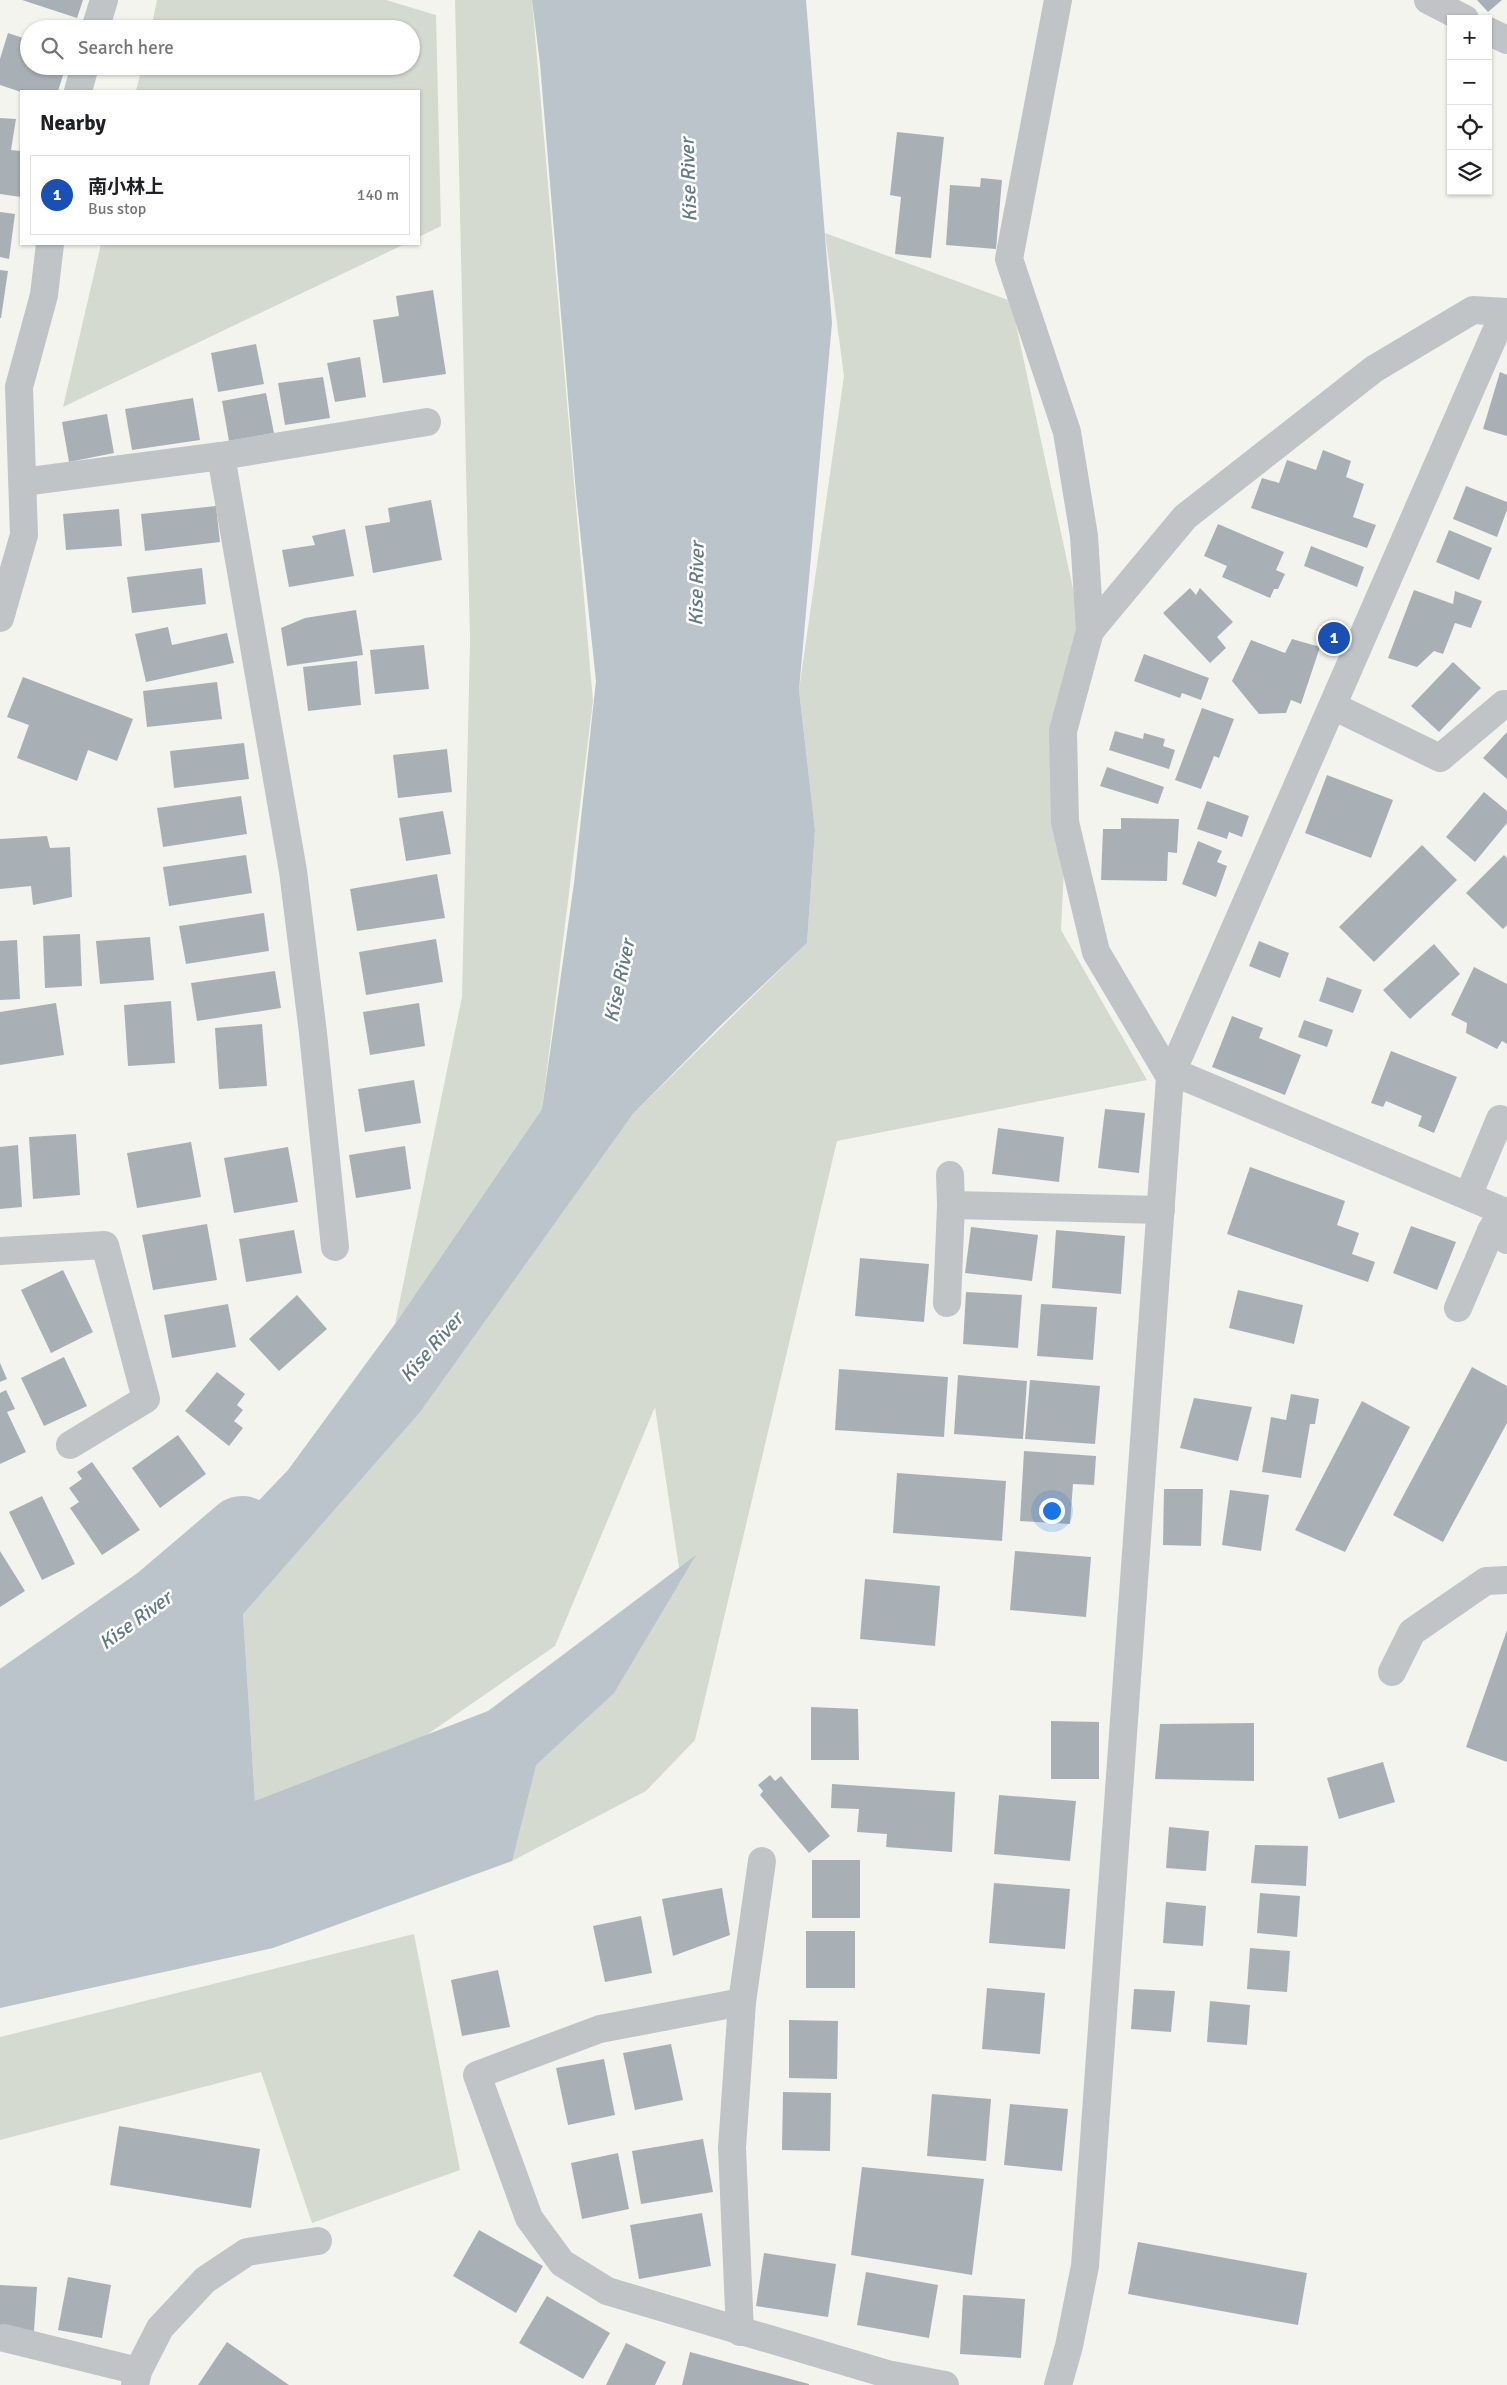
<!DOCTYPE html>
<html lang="en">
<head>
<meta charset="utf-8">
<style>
  body { margin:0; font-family:Signika,"Noto Sans JP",sans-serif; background:#f6f6f6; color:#202124 }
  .controls { position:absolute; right:15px; top:15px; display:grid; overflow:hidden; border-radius:0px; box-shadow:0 1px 4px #0004 }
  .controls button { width:45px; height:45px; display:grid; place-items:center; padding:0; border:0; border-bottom:1px solid #e0e0e0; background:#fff; color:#202124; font:25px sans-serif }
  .you { position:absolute; left:1051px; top:1510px; width:18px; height:18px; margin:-12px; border:4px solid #fff; border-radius:50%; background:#1a73e8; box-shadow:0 0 0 8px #1a73e833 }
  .badge { display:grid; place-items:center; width:32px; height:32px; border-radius:50%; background:#111827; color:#fff; font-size:16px; font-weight:700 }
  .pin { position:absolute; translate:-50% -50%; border:2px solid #fff; box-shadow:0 1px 5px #0006 }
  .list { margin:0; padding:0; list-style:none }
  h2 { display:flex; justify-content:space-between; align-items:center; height:65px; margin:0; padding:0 20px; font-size:21px }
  h2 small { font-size:16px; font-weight:400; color:#757577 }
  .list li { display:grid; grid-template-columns:32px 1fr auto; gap:15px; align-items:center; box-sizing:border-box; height:80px; margin:0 10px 10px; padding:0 10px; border:1px solid #e0e0e0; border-radius:0px }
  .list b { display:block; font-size:19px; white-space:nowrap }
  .list p { margin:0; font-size:16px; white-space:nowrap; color:#757577 }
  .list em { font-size:16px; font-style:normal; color:#757577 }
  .icon { flex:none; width:28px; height:28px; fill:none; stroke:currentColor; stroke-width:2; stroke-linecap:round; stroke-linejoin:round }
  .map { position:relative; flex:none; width:1507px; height:2385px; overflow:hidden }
  .search { position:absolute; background:#fff; box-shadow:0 1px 4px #0004; left:20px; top:20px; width:400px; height:55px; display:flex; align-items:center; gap:12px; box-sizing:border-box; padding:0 18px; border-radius:28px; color:#757577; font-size:19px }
  .panel { position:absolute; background:#fff; box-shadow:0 1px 4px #0004; left:20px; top:90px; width:400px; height:155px; border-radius:0px }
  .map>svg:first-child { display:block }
  .green { fill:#d4dad0 }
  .water { fill:#bac4ca }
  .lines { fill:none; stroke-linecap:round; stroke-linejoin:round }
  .river { stroke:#bac4ca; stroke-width:76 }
  .building { fill:#a9b0b5 }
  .minor { stroke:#c0c4c7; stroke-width:28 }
  .labels { text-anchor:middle; stroke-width:5; stroke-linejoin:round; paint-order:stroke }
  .water-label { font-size:20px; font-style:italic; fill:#637a85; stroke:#fff }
</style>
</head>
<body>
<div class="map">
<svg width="1507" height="2385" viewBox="0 0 1507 2385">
  <rect width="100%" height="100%" fill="#f4f4ef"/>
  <g class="green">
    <polygon points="157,0 386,0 436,15 441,226 419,237 419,91 136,91 142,66 411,66 411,29 151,29"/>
    <polygon points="455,0 532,0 593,701 542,1109 395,1324 462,997 470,640"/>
    <polygon points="825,233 1011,301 1077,607 1061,930 1147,1080 837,1141 695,1740 646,1791 512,1861 515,1765 681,1581 655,1407 555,1646 425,1736 255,1802 243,1614 632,1115 807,943 815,830 799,690 844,376"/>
    <polygon points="101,244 405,244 63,407"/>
    <polygon points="414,1934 460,2170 312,2223 261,2072 0,2140 0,2037"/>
  </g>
  <polygon class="water" points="532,0 806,0 832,323 799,690 815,830 807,943 720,1026 632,1115 420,1412 243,1614 255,1801 488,1711 696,1555 614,1693 536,1765 512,1861 273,1948 0,2008 0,1715 161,1603 288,1470 395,1324 542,1109 574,883 596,681 576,493 540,64"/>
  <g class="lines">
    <polyline class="river" points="0,1715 161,1603 242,1534"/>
  </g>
  <g class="building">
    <polygon points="22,0 83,0 77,18"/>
    <polygon points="1477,0 1502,0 1488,12"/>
    <polygon points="8,33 29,40 29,66 66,66 58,91 21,92 0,85 0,59"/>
    <polygon points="0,118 16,119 11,150 21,151 21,197 0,194"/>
    <polygon points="897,132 944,137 931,258 895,254 901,197 890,195"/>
    <polygon points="981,178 1002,180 996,249 946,245 950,185 980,187"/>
    <polygon points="0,212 15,214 9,259 0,257"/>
    <polygon points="0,270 8,271 1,318 0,318"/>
    <polygon points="433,290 446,374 383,383 373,320 399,316 396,296"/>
    <polygon points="256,344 264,384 218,392 211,353"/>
    <polygon points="360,357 366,397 335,402 327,363"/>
    <polygon points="1500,372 1507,375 1507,436 1483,429"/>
    <polygon points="323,377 330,418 285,425 278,383"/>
    <polygon points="266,393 274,433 229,441 222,401"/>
    <polygon points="193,398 200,440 132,450 125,409"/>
    <polygon points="107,414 114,453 69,462 62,422"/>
    <polygon points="1323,450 1351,461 1346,477 1364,484 1353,517 1376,525 1367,548 1251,508 1262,478 1279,483 1287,460 1316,470"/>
    <polygon points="1466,486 1507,502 1507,510 1497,537 1453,519"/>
    <polygon points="431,500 442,560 373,573 365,526 390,522 388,508"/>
    <polygon points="216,506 220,542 145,551 141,514"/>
    <polygon points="119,509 122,546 66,550 63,514"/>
    <polygon points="1218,524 1284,552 1276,570 1285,574 1278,589 1274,589 1270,598 1222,577 1227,566 1204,556"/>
    <polygon points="345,529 354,576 289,587 282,550 315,545 312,536"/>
    <polygon points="1449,530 1492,548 1479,580 1436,562"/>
    <polygon points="1311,546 1364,567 1357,587 1304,566"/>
    <polygon points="202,568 206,604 132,613 127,577"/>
    <polygon points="1190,588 1196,595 1200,588 1233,622 1217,637 1226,648 1210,663 1163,613"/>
    <polygon points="1414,590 1453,604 1455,591 1482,601 1471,628 1455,623 1443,654 1434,651 1417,667 1388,658"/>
    <polygon points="356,610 363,655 287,666 281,628 305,618"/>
    <polygon points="168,627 172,645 227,633 234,663 146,682 135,634"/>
    <polygon points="1292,639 1320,647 1301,704 1291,700 1286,713 1259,714 1232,681 1251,640 1285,653"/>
    <polygon points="424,645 429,689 375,694 370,650"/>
    <polygon points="1144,654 1209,678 1201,700 1182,693 1180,698 1134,681"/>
    <polygon points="357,661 361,705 308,711 303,667"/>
    <polygon points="1453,662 1481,688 1439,732 1411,706"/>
    <polygon points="23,677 133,719 117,761 88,750 77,781 17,758 29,725 7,717"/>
    <polygon points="217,682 222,719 147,727 143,691"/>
    <polygon points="1202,708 1234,719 1219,758 1214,756 1201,789 1175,780"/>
    <polygon points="1115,731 1143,739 1144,733 1165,739 1163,746 1175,750 1169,769 1109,750"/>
    <polygon points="1507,732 1507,779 1483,758"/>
    <polygon points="244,743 249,779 174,788 170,751"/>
    <polygon points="447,749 452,792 398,798 393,755"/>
    <polygon points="1107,767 1164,787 1158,804 1100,786"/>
    <polygon points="1327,775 1393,800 1371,858 1305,833"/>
    <polygon points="1484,792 1507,811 1507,823 1475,862 1446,837"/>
    <polygon points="241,796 247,834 163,847 157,808"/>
    <polygon points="1207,801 1249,816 1242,837 1229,832 1227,839 1197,829"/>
    <polygon points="443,811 451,854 406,861 399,818"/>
    <polygon points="1121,818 1179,819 1177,853 1168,852 1167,881 1101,880 1103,829 1121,829"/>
    <polygon points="47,836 50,848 70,847 72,897 33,905 31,886 0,889 0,839"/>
    <polygon points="1198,841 1222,851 1217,862 1227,866 1216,897 1182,884"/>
    <polygon points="1422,845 1457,880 1374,962 1339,927"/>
    <polygon points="246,855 252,893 169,906 163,867"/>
    <polygon points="1504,855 1507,858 1507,925 1503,929 1466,893"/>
    <polygon points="437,874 445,918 357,931 350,889"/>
    <polygon points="264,913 269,951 186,964 179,926"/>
    <polygon points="80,934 82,986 45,988 43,936"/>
    <polygon points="150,937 154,980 100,984 96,941"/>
    <polygon points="436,939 443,982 366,995 359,952"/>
    <polygon points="17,940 20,999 0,1000 0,941"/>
    <polygon points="1259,941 1289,953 1280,978 1249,966"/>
    <polygon points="1434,944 1460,974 1410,1019 1383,990"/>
    <polygon points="1474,967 1507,984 1507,1044 1502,1041 1497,1049 1466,1033 1467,1023 1451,1015"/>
    <polygon points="275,971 281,1008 197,1021 191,983"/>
    <polygon points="1327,977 1362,990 1353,1013 1319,1001"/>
    <polygon points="171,1001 175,1063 128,1066 124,1005"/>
    <polygon points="56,1003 64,1055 0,1065 0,1012"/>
    <polygon points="419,1003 425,1046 370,1055 363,1012"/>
    <polygon points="1232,1016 1263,1028 1259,1038 1301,1055 1285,1095 1212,1067"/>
    <polygon points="1304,1020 1333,1030 1327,1047 1298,1037"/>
    <polygon points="262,1024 267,1086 219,1089 215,1028"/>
    <polygon points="1391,1051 1457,1077 1434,1133 1418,1126 1422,1116 1386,1101 1383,1107 1371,1103"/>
    <polygon points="414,1080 421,1123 365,1132 358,1089"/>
    <polygon points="1105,1109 1145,1113 1139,1173 1098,1168"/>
    <polygon points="998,1128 1064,1137 1059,1182 992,1174"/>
    <polygon points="76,1134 80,1195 33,1199 29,1137"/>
    <polygon points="191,1142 201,1197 137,1208 127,1153"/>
    <polygon points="18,1145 22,1207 0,1209 0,1147"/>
    <polygon points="405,1146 411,1189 356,1198 349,1155"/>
    <polygon points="288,1147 298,1202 234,1213 224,1158"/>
    <polygon points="1250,1167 1345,1201 1337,1225 1359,1233 1352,1254 1375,1262 1368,1282 1227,1234"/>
    <polygon points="207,1224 217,1280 153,1290 142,1235"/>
    <polygon points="1411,1226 1456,1242 1437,1290 1393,1273"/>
    <polygon points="971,1227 1038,1235 1032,1281 965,1273"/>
    <polygon points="294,1230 302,1273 246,1282 239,1239"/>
    <polygon points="1056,1230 1125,1236 1121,1294 1052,1288"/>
    <polygon points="860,1258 929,1264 924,1322 855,1316"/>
    <polygon points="63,1270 93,1332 51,1353 21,1290"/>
    <polygon points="1238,1290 1303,1305 1294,1344 1229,1328"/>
    <polygon points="966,1292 1022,1295 1018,1348 963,1344"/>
    <polygon points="297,1295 327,1329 279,1371 249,1339"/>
    <polygon points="228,1304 236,1347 172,1358 164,1315"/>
    <polygon points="1041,1304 1097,1307 1093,1360 1037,1356"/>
    <polygon points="64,1357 87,1406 44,1426 21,1378"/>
    <polygon points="0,1363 7,1379 0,1382"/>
    <polygon points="1472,1367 1507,1386 1507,1423 1443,1542 1393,1515"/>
    <polygon points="839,1369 948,1377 944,1437 835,1430"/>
    <polygon points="217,1372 245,1394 237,1405 243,1410 234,1421 243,1428 229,1446 185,1411"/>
    <polygon points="958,1375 1027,1381 1023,1439 954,1434"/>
    <polygon points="1030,1380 1100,1386 1095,1444 1025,1439"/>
    <polygon points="6,1390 15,1409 7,1412 26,1452 0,1464 0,1393"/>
    <polygon points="1291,1394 1319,1399 1315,1424 1310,1424 1301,1478 1262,1472 1271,1417 1286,1420"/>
    <polygon points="1194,1398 1252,1407 1238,1461 1180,1448"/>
    <polygon points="1362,1401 1410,1427 1345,1552 1295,1530"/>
    <polygon points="178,1435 206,1474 160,1508 132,1468"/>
    <polygon points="1024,1451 1096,1456 1094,1485 1073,1484 1070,1524 1020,1521"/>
    <polygon points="92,1462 140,1530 102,1555 70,1508 79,1502 69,1488 82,1479 77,1472"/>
    <polygon points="897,1473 1006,1481 1002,1541 893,1533"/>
    <polygon points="1164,1489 1203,1489 1201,1546 1163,1545"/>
    <polygon points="1230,1490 1269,1495 1261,1551 1222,1545"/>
    <polygon points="42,1496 75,1564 42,1580 9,1512"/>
    <polygon points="0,1551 25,1591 0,1607"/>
    <polygon points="1015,1551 1091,1557 1086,1617 1010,1610"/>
    <polygon points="865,1579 940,1586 935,1646 860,1639"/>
    <polygon points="1507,1630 1507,1762 1466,1747"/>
    <polygon points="811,1707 858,1709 859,1760 811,1760"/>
    <polygon points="1051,1721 1099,1722 1099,1779 1051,1779"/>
    <polygon points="1254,1723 1254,1781 1155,1779 1160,1724"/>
    <polygon points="1383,1762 1395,1802 1339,1819 1327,1778"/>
    <polygon points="770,1775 775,1781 781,1776 830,1836 809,1853 760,1795 763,1791 758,1785"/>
    <polygon points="832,1784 955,1792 952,1852 886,1847 887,1834 857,1832 859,1809 831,1808"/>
    <polygon points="999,1795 1076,1801 1070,1861 994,1854"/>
    <polygon points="1169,1827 1209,1831 1206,1871 1166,1868"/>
    <polygon points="1255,1845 1308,1846 1306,1886 1251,1883"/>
    <rect x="812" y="1860" width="48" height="58"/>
    <polygon points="994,1883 1070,1889 1065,1949 989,1943"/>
    <polygon points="722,1888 730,1935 673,1956 662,1899"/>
    <polygon points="1260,1893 1300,1896 1297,1937 1257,1933"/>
    <polygon points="1166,1902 1206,1906 1203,1946 1163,1943"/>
    <polygon points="641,1916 652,1973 605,1982 593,1926"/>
    <rect x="806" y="1931" width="49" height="57"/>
    <polygon points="1250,1948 1290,1951 1287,1992 1247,1989"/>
    <polygon points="498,1970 510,2027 462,2036 451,1980"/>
    <polygon points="987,1988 1045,1993 1040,2054 982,2049"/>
    <polygon points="1134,1989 1175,1991 1171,2032 1131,2029"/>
    <polygon points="1210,2001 1250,2005 1247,2045 1207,2042"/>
    <polygon points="789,2020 838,2021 837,2079 789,2078"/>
    <polygon points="671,2044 683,2100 635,2110 623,2053"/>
    <polygon points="604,2059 615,2115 568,2125 556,2068"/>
    <polygon points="783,2092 831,2093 830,2151 782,2150"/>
    <polygon points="932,2094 991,2099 986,2161 927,2156"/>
    <polygon points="1010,2104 1068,2109 1062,2171 1004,2165"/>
    <polygon points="119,2126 260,2149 251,2208 110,2185"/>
    <polygon points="703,2139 713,2192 641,2204 632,2151"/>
    <polygon points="618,2153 629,2209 582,2219 571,2163"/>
    <polygon points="862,2167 984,2179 972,2275 851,2255"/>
    <polygon points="702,2213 711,2266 639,2279 630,2225"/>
    <polygon points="479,2230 543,2266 516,2313 453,2276"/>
    <polygon points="1138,2242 1307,2273 1298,2325 1128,2294"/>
    <polygon points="764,2253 836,2264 828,2317 756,2306"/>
    <polygon points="866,2272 938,2285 929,2338 857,2325"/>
    <polygon points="68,2277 111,2285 102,2338 58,2330"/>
    <polygon points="0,2285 37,2287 34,2331 0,2329"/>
    <polygon points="963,2295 1025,2299 1021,2358 960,2354"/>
    <polygon points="547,2296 610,2333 583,2379 519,2343"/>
    <polygon points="227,2342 289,2385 198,2385"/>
    <polygon points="626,2343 666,2362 655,2385 606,2385"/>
    <polygon points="690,2352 809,2384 809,2385 682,2385"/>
  </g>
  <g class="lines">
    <g class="minor">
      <polyline points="1058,0 1009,259 1067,432 1084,536 1090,631 1063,731 1065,822 1096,952 1170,1077"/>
      <polyline points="1428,0 1465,19"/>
      <polyline points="95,29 104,0"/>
      <polyline points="1488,31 1507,40"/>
      <polyline points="78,91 85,66"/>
      <polyline points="221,456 293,871 313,1033 335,1247"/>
      <polyline points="23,482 221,456 427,422"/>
      <polyline points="0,618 24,535 19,387 44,295 50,244"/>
      <polyline points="1090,631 1185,517 1374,369 1473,310 1507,312"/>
      <polyline points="1333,706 1440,758 1504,704"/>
      <polyline points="1173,1072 1503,1211 1491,1231 1507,1240"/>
      <polyline points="1468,1196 1500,1119"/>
      <polyline points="951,1205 1161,1210"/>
      <polyline points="0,1251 105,1245 146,1399 70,1445"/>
      <polyline points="947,1303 951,1205 950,1175"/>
      <polyline points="1458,1308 1491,1231"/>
      <polyline points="1392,1672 1412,1632 1486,1581 1507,1580"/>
      <polyline points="742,2002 600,2029 477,2075 529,2218 562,2263 607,2291 887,2374 945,2385"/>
      <polyline points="740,2332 732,2148 742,2002 762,1861"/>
      <polyline points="4,2338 138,2371"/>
      <polyline points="135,2385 138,2371 160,2328 205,2280 247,2252 318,2241"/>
      <polyline points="1058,2385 1069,2346 1085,2266 1170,1077 1497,329 1507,314"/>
    </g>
  </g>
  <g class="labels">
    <g class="water-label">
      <text transform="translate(688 180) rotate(-92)" y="7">Kise River</text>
      <text transform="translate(696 584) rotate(-89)" y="7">Kise River</text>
      <text transform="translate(619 981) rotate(-78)" y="7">Kise River</text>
      <text transform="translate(431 1347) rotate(-49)" y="7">Kise River</text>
      <text transform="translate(135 1620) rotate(-36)" y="7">Kise River</text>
    </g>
  </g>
</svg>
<div class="controls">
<button>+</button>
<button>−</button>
<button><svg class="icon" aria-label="locate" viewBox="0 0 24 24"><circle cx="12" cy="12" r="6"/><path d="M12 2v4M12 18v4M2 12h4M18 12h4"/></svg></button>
<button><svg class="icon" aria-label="layers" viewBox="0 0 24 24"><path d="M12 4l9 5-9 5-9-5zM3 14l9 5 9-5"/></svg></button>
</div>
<div class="you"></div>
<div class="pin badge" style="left:1334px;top:638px;background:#1a4fb4">1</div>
<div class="search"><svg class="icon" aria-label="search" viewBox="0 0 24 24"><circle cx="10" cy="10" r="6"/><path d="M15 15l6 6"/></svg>Search here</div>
<section class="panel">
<h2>Nearby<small></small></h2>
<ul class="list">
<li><span class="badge" style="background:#1a4fb4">1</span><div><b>南小林上</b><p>Bus stop</p></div><em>140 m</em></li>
</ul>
</section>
</div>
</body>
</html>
